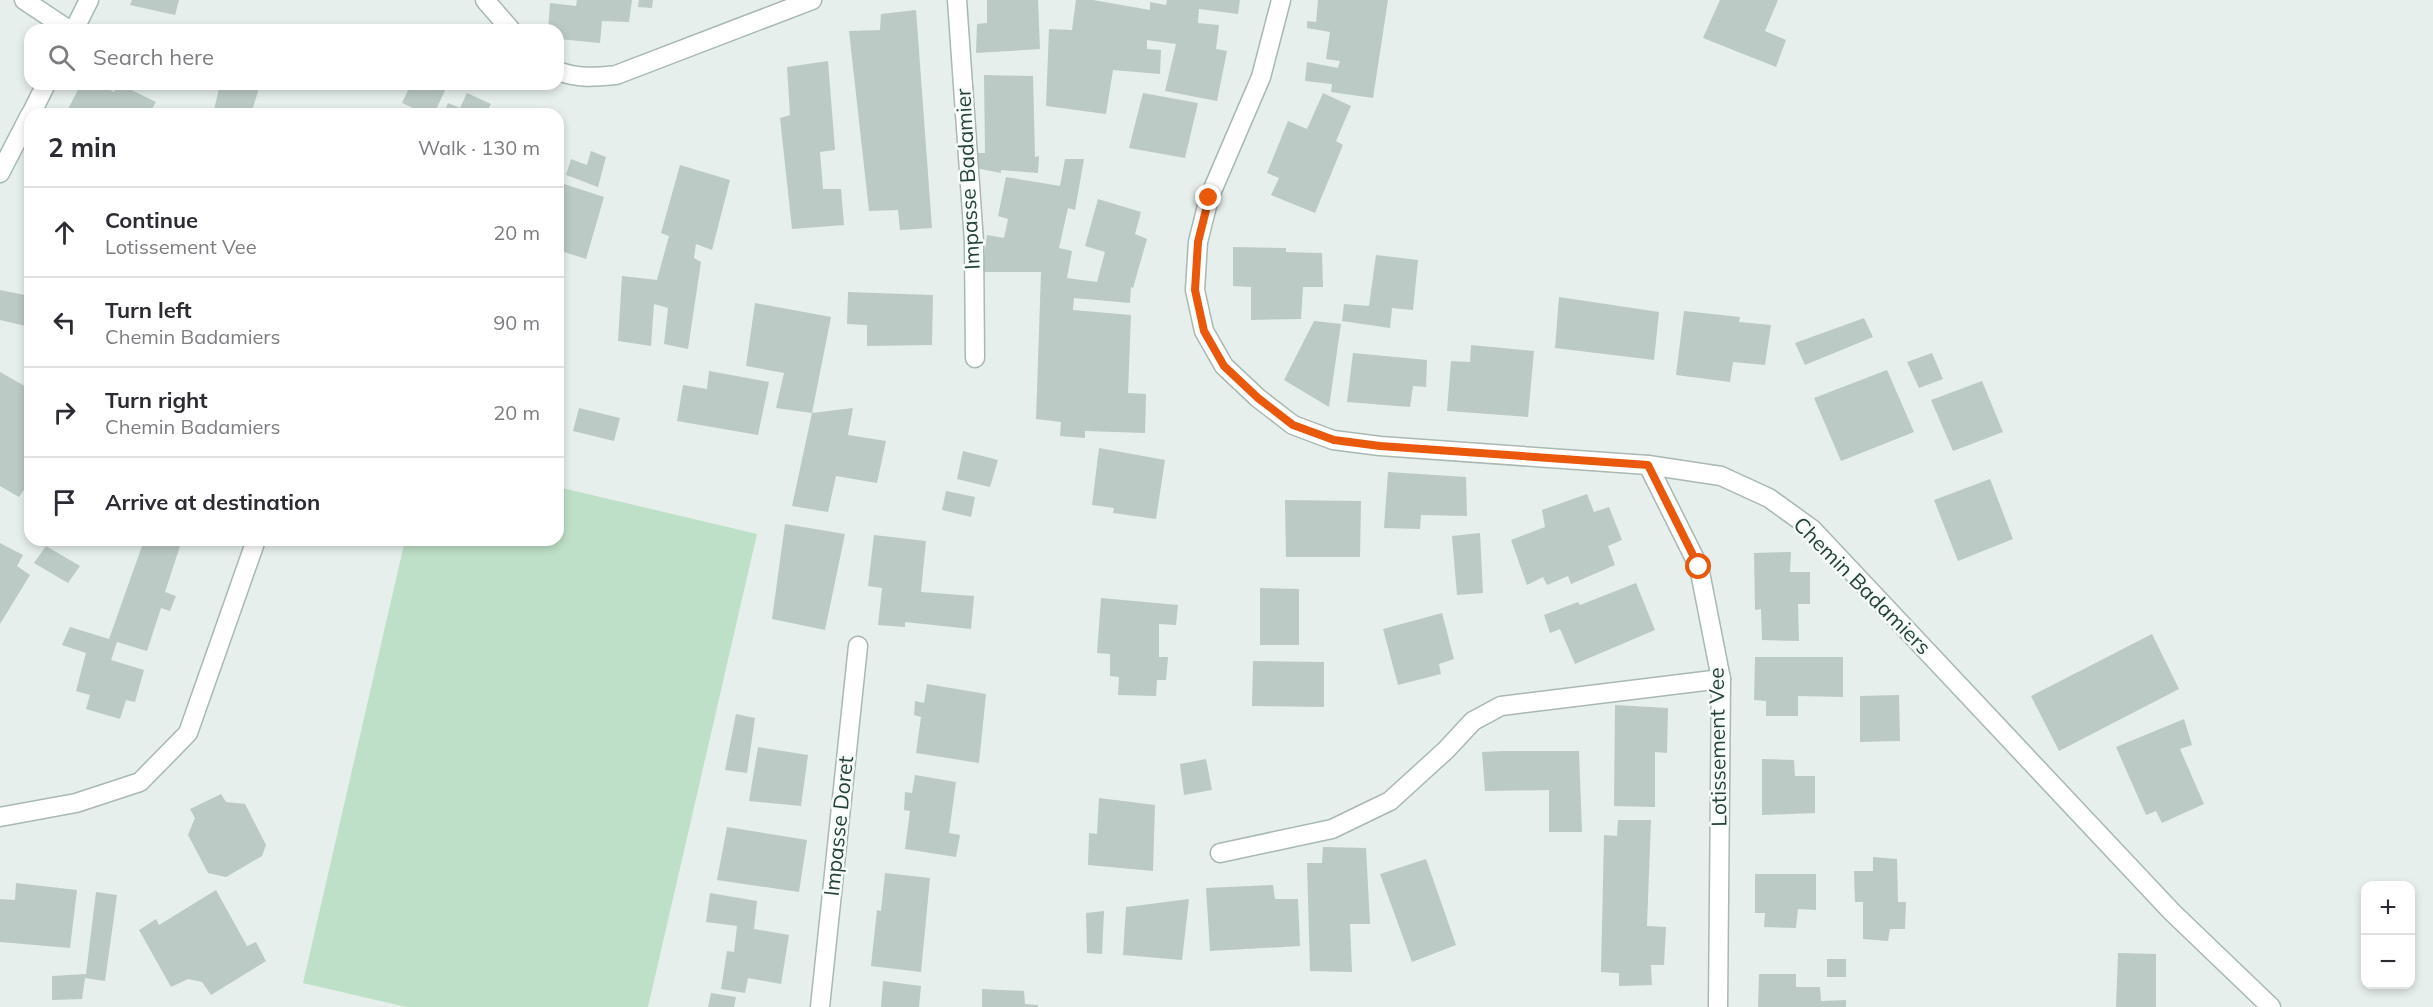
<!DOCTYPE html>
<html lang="en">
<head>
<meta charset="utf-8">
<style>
  body { margin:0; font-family:Mulish,sans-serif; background:#f7f7f7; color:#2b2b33 }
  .controls { position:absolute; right:18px; bottom:18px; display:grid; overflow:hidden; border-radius:12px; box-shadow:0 3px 9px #0003 }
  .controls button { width:54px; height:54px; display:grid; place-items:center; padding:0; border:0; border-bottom:2px solid #e1e1e2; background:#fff; color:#2b2b33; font:30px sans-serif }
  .stop { position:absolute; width:18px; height:18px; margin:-14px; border:4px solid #ea580c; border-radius:50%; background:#fff }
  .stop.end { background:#ea580c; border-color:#fff; box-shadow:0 2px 6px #0008 }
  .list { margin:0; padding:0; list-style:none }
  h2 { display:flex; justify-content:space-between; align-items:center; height:78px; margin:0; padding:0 24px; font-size:26px }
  h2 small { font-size:20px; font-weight:400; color:#7c7c81 }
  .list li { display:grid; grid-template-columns:39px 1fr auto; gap:18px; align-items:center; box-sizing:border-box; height:90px; padding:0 24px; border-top:2px solid #e1e1e2 }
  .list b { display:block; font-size:22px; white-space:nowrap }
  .list p { margin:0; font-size:20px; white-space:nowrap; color:#7c7c81 }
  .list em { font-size:20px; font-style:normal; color:#7c7c81 }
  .icon { flex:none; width:33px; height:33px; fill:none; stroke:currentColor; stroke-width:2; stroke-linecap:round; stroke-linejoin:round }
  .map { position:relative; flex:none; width:2433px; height:1007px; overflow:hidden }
  .search { position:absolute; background:#fff; box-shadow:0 3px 9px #0003; left:24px; top:24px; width:540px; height:66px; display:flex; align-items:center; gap:15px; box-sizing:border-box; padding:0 21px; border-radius:18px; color:#7c7c81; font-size:22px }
  .panel { position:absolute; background:#fff; box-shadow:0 3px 9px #0003; left:24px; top:108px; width:540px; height:438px; border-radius:18px }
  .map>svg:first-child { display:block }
  .green { fill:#bfe0c8 }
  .building { fill:#bbcac4 }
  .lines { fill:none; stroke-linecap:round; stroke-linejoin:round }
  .minor-casing { stroke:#a8b8b2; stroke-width:21 }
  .secondary-casing { stroke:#a4bbb3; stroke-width:21 }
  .minor { stroke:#fff; stroke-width:18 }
  .secondary { stroke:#fff; stroke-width:18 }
  .route { stroke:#ea580c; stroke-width:8 }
  .labels { text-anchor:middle; stroke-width:5; stroke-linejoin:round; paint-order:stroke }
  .street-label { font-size:21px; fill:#24423a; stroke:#f7fbf9 }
</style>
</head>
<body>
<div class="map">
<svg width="2433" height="1007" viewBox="0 0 2433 1007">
  <rect width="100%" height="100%" fill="#e6efeb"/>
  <polygon class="green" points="558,487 757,534 648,1007 406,1007 303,983 405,540 558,540"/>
  <g class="building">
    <polygon points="132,0 179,0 175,15 130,5"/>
    <polygon points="577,0 632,0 629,22 602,21 600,43 558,39 558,30 548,30 550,3 576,6"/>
    <polygon points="639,0 653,0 652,8 638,7"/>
    <polygon points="987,0 1038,0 1040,49 976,53 977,24 987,23"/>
    <polygon points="1076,0 1093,0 1150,10 1150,2 1166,5 1167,0 1240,0 1238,14 1199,9 1198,23 1219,25 1216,49 1227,51 1217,101 1165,91 1176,44 1147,40 1147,49 1161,50 1160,74 1113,70 1106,114 1046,106 1049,29 1072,30"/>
    <polygon points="1318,0 1388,0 1373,98 1331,92 1332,84 1305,81 1307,62 1338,68 1340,61 1326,59 1330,32 1307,28 1307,21 1316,22"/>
    <polygon points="1720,0 1778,0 1765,31 1786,40 1776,67 1703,38"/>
    <polygon points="916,10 932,228 900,230 898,210 869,211 849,31 880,30 881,14"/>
    <polygon points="828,61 835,150 820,152 823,189 841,189 844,225 792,229 780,118 790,115 787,67"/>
    <polygon points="984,75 1033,76 1035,157 1039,156 1038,173 1001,170 1001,173 975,168 976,153 985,153"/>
    <polygon points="81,84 99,84 114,92 119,84 156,102 149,114 131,112 130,114 74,114 67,111"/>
    <polygon points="220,84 248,84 259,88 251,114 226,114 214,110"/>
    <polygon points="411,84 448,84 434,114 426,114 402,103"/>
    <polygon points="467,93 491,104 487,111 493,114 444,114 448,103 460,108"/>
    <polygon points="1143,93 1198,103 1185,158 1129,148"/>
    <polygon points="1323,93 1351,106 1336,141 1343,145 1315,213 1271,195 1279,178 1267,173 1288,121 1307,129"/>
    <polygon points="591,151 606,157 598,187 566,175 571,159 587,165"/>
    <polygon points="1065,159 1084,159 1075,210 1068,208 1059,248 1072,251 1067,278 1097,282 1105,252 1085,246 1098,199 1141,212 1135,234 1147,239 1133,288 1131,287 1130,303 1074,298 1073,310 1131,315 1128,393 1146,394 1145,433 1085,431 1085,438 1060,436 1061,422 1036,419 1041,272 982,272 987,235 1004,238 1008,219 998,216 1006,177 1060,186"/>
    <polygon points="680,165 730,180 712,250 696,244 694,258 701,262 688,349 664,344 668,308 654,304 651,346 618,341 622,276 657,280 669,236 661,233"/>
    <polygon points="558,182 604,197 586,259 558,250"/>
    <polygon points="1233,247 1286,248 1286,252 1322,253 1323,287 1303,287 1301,319 1251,320 1251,287 1233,286"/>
    <polygon points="1376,255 1418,260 1413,310 1392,308 1390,328 1342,321 1344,304 1369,306"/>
    <polygon points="0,290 30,296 30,327 0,320"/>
    <polygon points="848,292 933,295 932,345 867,346 867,325 847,324"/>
    <polygon points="1559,297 1659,312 1654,360 1555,348"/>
    <polygon points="755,303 831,317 812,413 853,408 848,435 886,441 877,483 836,476 828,512 792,506 812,413 776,408 784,373 746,366"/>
    <polygon points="1684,311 1740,317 1739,322 1771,325 1765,365 1733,362 1730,382 1676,375"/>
    <polygon points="1864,318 1873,337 1805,365 1795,343"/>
    <polygon points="1314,321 1341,324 1329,407 1284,380"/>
    <polygon points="1471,345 1534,351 1528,417 1447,411 1451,361 1470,362"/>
    <polygon points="1353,353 1427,360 1426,387 1413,386 1410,407 1347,402"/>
    <polygon points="1932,353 1943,379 1919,388 1907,362"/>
    <polygon points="1887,370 1914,432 1841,461 1814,398"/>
    <polygon points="709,371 769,382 758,435 677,421 683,385 707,389"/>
    <polygon points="0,372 30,389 30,481 19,497 0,486"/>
    <polygon points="1982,381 2003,432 1953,451 1931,400"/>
    <polygon points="579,408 620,418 614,441 573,431"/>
    <polygon points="1099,448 1165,460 1156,519 1113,513 1114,508 1092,505"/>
    <polygon points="963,451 998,460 990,487 957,479"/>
    <polygon points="1388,472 1466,477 1467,516 1421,515 1420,529 1384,528"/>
    <polygon points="1990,479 2013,539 1958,561 1934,500"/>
    <polygon points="946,491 975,497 971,517 942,510"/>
    <polygon points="1587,494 1594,512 1609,507 1622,540 1608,546 1615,565 1571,584 1568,576 1547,585 1543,577 1527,585 1511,540 1545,527 1542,510"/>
    <polygon points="1285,500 1361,501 1360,557 1286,557"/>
    <polygon points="785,524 845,534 825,630 772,619"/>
    <polygon points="1480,533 1483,593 1457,595 1452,536"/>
    <polygon points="874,535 926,541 921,592 974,596 971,629 905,622 905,627 878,625 882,588 868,586"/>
    <polygon points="141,540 182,540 165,592 176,596 170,611 161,608 147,651 117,642 111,660 144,670 135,702 126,700 120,719 86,709 90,695 76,691 86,653 62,645 70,627 109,639 142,546 139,546"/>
    <polygon points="0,543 23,555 17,566 30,575 0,624"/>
    <polygon points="46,546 80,566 68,583 34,563"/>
    <polygon points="1791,552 1790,572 1810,572 1810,604 1798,604 1799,641 1762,640 1761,609 1755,610 1754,553"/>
    <polygon points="1636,583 1655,630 1575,664 1560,629 1550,633 1544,615 1578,602 1580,605"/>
    <polygon points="1260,588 1299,589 1299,645 1260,645"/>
    <polygon points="1101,598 1178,605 1176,625 1159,624 1159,657 1168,657 1166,680 1157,680 1156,696 1118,695 1119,677 1110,676 1110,654 1097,653"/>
    <polygon points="1442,613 1454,659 1439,664 1441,674 1398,685 1383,629"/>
    <polygon points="2152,634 2179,689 2059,751 2031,696"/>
    <polygon points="1755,657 1843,657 1843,697 1798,696 1798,716 1766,716 1766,701 1754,700"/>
    <polygon points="1253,661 1324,662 1324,707 1252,706"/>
    <polygon points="927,684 986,694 979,763 916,753 921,717 914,715 915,701 924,703"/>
    <polygon points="1899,695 1900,741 1860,742 1860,696"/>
    <polygon points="1615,705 1668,708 1667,753 1655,752 1655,807 1614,806"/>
    <polygon points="736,714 755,718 747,773 725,770"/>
    <polygon points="2184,719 2192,745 2180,749 2204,804 2162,823 2156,811 2146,815 2116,747"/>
    <polygon points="758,747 808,755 801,806 749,801"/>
    <polygon points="1502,751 1579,751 1582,832 1549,832 1549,790 1485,791 1482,752"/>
    <polygon points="1206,759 1212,790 1184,795 1180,764"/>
    <polygon points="1762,759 1794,760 1795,776 1815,776 1815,813 1762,815"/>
    <polygon points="915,775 956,782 949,833 960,835 956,857 905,849 910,811 904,810 905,792 912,793"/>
    <polygon points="221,794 226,802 245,804 266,845 262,856 226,877 208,873 188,835 195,818 190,809"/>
    <polygon points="1099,798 1155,805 1153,871 1088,865 1089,833 1097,834"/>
    <polygon points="1618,820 1651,820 1647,926 1666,927 1664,965 1651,965 1652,985 1619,986 1619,973 1601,972 1604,835 1617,836"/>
    <polygon points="727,827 807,840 799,892 717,880"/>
    <polygon points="1323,847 1366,848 1370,924 1350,924 1352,972 1310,971 1307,863 1322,863"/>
    <polygon points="1873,857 1897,859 1898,902 1906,902 1905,929 1890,929 1888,941 1863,939 1863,902 1855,902 1854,871 1873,871"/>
    <polygon points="1426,859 1456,945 1412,962 1380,874"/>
    <polygon points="885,873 930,878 921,972 871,966 877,910 881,911"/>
    <polygon points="1755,874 1816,874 1816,910 1798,909 1796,928 1764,927 1765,913 1755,913"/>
    <polygon points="16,883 77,890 70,948 0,942 0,899 15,900"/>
    <polygon points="1273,885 1275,899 1298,899 1300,946 1210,951 1206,888"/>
    <polygon points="216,890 247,946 256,942 266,961 211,995 202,982 188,979 171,987 139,930 156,919 159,925"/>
    <polygon points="96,892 117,895 105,981 85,978 82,999 52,1000 52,976 86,974"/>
    <polygon points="710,893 757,901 754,929 789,935 781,984 748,978 745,993 721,989 727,951 734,952 737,926 706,922"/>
    <polygon points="1189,899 1182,960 1123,955 1126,907"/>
    <polygon points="1104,911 1102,954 1087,953 1086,913"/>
    <polygon points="2118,953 2156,954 2156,1007 2116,1007"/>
    <rect x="1827" y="959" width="19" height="18"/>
    <polygon points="1759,974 1796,974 1796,987 1820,987 1821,1001 1846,1000 1846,1007 1758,1007"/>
    <polygon points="883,981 921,986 919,1007 881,1007"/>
    <polygon points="982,989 1024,991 1025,1004 1038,1005 1038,1007 982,1007"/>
    <polygon points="711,993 736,997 734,1007 708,1007"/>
  </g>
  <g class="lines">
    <g class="minor-casing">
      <g id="minor">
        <polyline points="24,0 69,30"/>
        <polyline points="485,0 511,30"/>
        <polyline points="957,0 974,242 975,358"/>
        <polyline points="1281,0 1261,77 1209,198 1198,242 1195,290 1204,331 1224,366 1258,398 1293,425 1333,440 1380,446 1648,465 1721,476 1769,498 1812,529 2172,912 2271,1007"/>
        <path d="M558,71C578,79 596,77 616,75L812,0"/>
        <polyline points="1648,465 1699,567 1721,679 1718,1007"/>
        <polyline points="0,817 76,803 140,782 188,733 256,540"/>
        <polyline points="1220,853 1332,829 1390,801 1446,750 1473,721 1501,706 1721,679"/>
        <polyline points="820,1007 858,646"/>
      </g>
    </g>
    <g class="secondary-casing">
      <g id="secondary">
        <polyline points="74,30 89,0"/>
        <polyline points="31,114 46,84"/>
        <polyline points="0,173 30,115"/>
      </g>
    </g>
    <use href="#minor" class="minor"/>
    <use href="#secondary" class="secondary"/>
  </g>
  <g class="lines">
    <polyline class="route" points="1209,198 1198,242 1195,290 1204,331 1224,366 1258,398 1293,425 1334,440 1380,446 1648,465 1699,567"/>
  </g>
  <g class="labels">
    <g class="street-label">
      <text transform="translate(968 179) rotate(-93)" y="7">Impasse Badamier</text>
      <text transform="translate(1862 586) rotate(45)" y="7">Chemin Badamiers</text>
      <text transform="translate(1718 747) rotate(-91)" y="7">Lotissement Vee</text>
      <text transform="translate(839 826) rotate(-84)" y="7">Impasse Doret</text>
    </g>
  </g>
</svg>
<div class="controls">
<button>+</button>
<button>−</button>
</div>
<div class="stop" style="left:1699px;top:567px"></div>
<div class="stop end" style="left:1209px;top:198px"></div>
<div class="search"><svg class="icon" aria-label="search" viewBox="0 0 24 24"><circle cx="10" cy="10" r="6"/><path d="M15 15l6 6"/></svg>Search here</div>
<section class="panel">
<h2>2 min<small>Walk · 130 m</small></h2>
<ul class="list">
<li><svg class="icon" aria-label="ahead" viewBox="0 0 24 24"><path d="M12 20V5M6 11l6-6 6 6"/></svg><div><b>Continue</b><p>Lotissement Vee</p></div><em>20 m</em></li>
<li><svg class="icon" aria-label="left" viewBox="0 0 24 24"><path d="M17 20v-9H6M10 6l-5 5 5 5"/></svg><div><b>Turn left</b><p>Chemin Badamiers</p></div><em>90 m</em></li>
<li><svg class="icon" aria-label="right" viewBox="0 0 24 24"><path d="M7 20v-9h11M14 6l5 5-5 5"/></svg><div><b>Turn right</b><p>Chemin Badamiers</p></div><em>20 m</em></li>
<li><svg class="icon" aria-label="arrive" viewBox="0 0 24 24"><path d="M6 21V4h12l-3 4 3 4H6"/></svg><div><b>Arrive at destination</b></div></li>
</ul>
</section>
</div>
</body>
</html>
